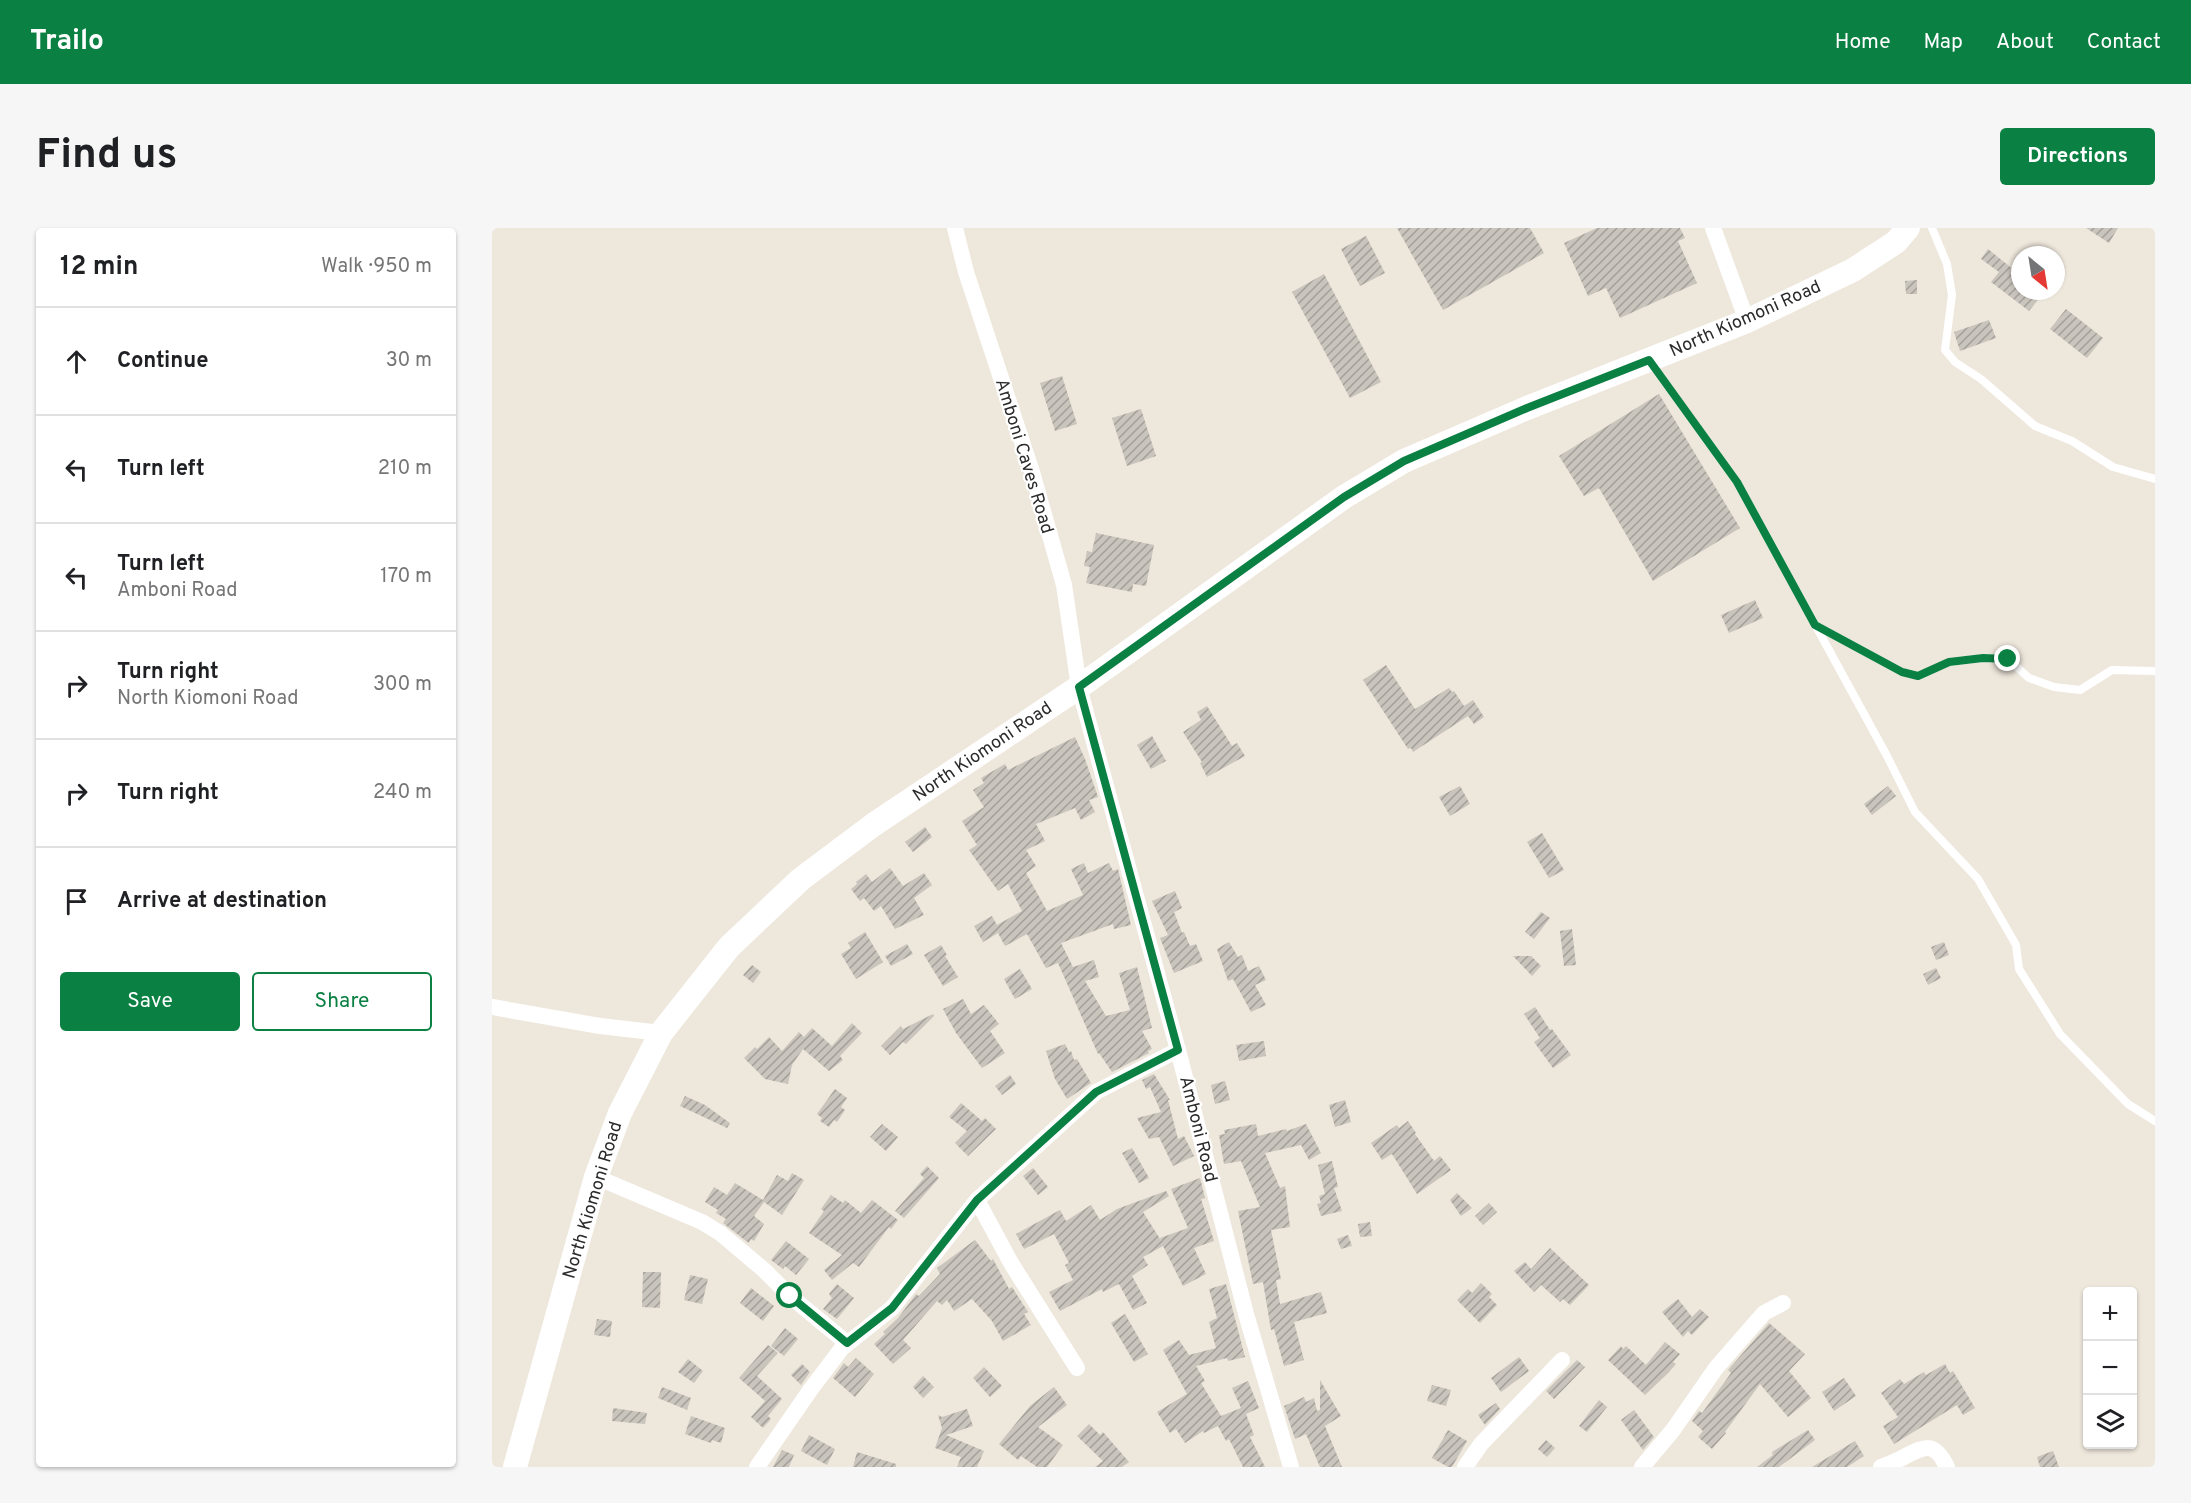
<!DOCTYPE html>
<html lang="en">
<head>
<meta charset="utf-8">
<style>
  body { margin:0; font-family:Overpass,sans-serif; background:#f6f6f6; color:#202124 }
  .controls { position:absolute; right:18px; bottom:18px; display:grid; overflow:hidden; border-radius:6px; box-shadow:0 2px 4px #0004 }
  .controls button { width:54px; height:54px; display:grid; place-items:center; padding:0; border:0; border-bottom:2px solid #e0e0e0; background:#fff; color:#202124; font:30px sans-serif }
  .compass { position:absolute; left:1519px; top:18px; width:54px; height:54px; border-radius:50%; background:#fff; box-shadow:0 2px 4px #0004; rotate:150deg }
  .stop { position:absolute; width:18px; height:18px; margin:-14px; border:4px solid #0b8043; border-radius:50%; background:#fff }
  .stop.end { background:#0b8043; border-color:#fff; box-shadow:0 2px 6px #0008 }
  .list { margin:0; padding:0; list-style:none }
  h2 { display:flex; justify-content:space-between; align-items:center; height:78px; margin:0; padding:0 24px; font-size:26px }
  h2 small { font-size:20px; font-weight:400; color:#757577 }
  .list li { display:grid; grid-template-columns:39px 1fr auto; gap:18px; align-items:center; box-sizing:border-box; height:108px; padding:0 24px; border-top:2px solid #e0e0e0 }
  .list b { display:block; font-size:22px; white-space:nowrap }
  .list p { margin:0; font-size:20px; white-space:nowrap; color:#757577 }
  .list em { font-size:20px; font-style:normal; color:#757577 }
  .actions { display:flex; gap:12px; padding:18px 24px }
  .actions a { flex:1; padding:14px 0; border:2px solid #0b8043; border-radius:6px; text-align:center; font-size:21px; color:#0b8043 }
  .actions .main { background:#0b8043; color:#fff }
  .icon { flex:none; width:33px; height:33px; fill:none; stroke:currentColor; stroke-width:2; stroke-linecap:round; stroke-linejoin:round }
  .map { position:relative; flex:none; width:1663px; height:1239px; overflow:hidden; border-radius:6px }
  header { display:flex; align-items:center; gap:36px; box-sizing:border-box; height:84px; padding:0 30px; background:#0b8043; color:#fff }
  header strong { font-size:28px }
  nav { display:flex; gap:33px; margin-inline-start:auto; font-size:21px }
  .intro { display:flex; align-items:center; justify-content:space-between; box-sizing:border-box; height:144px; padding:0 36px }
  h1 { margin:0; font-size:42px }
  .button { padding:15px 27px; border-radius:6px; background:#0b8043; color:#fff; font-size:21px; font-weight:700 }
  main { display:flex; gap:36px; padding:0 36px }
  aside { flex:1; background:#fff; border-radius:6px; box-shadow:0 2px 4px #0004 }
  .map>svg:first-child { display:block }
  .building { fill:url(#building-hatch) }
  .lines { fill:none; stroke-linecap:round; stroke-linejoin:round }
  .lane { stroke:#fff; stroke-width:8 }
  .street { stroke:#fff; stroke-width:16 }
  .secondary { stroke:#fff; stroke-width:24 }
  .route { stroke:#0b8043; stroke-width:8 }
  .labels { text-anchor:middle; stroke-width:4.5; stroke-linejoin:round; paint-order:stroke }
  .street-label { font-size:18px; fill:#2b2b2b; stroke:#fff }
</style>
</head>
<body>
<header>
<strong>Trailo</strong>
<nav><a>Home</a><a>Map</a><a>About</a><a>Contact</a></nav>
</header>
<div class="intro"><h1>Find us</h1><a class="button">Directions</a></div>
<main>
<aside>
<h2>12 min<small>Walk · 950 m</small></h2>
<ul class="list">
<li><svg class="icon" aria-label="ahead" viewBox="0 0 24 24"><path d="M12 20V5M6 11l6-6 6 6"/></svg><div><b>Continue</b></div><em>30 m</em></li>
<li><svg class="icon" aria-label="left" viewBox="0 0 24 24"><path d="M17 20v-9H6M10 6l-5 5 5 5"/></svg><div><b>Turn left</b></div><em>210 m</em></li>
<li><svg class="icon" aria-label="left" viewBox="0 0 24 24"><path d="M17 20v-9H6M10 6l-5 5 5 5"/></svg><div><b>Turn left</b><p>Amboni Road</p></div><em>170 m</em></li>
<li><svg class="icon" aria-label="right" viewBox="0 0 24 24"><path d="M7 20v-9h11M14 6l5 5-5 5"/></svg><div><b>Turn right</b><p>North Kiomoni Road</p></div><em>300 m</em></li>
<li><svg class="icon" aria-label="right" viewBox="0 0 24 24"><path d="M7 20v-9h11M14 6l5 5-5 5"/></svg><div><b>Turn right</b></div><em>240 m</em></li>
<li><svg class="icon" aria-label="arrive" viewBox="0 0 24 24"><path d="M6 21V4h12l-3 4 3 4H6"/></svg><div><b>Arrive at destination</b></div></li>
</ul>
<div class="actions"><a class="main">Save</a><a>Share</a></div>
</aside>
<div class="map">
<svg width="1663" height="1239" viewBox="0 0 1663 1239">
  <defs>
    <pattern id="building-hatch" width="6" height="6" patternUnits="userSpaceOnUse" patternTransform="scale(1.5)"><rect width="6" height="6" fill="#c9c4bc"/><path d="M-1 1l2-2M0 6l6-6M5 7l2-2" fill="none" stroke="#a39f99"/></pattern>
  </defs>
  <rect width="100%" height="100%" fill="#eee7dc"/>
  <g class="building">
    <polygon points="905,0 1038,0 1052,25 951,82"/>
    <polygon points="1105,0 1188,0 1193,10 1186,13 1205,55 1128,90 1114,60 1096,68 1072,15"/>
    <polygon points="1594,0 1626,0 1617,15"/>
    <polygon points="874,8 893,45 868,58 849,21"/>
    <polygon points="1496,21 1528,47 1528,63 1553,63 1537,83 1499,54 1507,44 1489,31"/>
    <polygon points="832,46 889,154 858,170 800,64"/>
    <polygon points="1425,52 1425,66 1414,66 1413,53"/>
    <polygon points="1574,81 1611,110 1595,130 1558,101"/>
    <polygon points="1497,92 1504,110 1468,123 1462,104"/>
    <polygon points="570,148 585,196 563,203 548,155"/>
    <polygon points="1167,166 1248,300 1161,353 1107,260 1092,268 1067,228"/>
    <polygon points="649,181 664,228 635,238 620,190"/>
    <polygon points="604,305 662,317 654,358 641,356 640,364 594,355 598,339 592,338 595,323 600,324"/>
    <polygon points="1263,372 1271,390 1237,405 1229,387"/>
    <polygon points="894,437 923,481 957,460 960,464 962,463 972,478 981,472 992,489 982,496 976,488 921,524 919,520 916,521 871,452"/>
    <polygon points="715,478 740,518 745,515 753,528 715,549 708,535 710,534 691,504 709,492 705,484"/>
    <polygon points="660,508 674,533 659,541 645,517"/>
    <polygon points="583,509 593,531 606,569 597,572 603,584 589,592 583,580 544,596 553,613 534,622 544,638 534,645 555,683 591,667 579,641 592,635 596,645 617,635 621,643 626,641 639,697 622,701 621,696 569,715 581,739 602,732 607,749 593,753 614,788 638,782 627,745 645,739 660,800 650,803 660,821 656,823 657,825 620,844 607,825 606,826 566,735 554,740 535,706 513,718 506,705 491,714 482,698 500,688 505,697 530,683 516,656 506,663 477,622 485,617 470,593 492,579 481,562 492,555 489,550 513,536 516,542"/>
    <polygon points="968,558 978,576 958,588 947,569"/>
    <polygon points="1396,558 1404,568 1380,587 1372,576"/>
    <polygon points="433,599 440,609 421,624 413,614"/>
    <polygon points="1050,605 1072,642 1057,650 1035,614"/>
    <polygon points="398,640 411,658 432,645 440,657 422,670 432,687 403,701 389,678 382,683 372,670 368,673 359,661 365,656 364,654 374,646 380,654"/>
    <polygon points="683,663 690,680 682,684 690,705 692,704 698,718 704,716 711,733 682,745 668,710 676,707 660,673"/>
    <polygon points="1049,684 1058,690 1042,711 1033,704"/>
    <polygon points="1080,701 1084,737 1072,738 1068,703"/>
    <polygon points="373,704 391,734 364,751 349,726 359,720 356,715"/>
    <polygon points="737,714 746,729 750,727 756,743 767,738 774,752 763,757 774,777 759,784 741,751 736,753 725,721"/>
    <polygon points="1452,714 1457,727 1444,732 1439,719"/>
    <polygon points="415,716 421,726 399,738 393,728"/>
    <polygon points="449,717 455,727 453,728 466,749 451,758 432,727"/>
    <polygon points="1021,728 1039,728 1049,738 1040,748"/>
    <polygon points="260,737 269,744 261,755 251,747"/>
    <polygon points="1444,740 1449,750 1436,757 1431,746"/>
    <polygon points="528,741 540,761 523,771 512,751"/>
    <polygon points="471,771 479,786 492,777 507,796 498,803 513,825 490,840 464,805 451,781"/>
    <polygon points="1043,779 1058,802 1060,801 1079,827 1061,840 1042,814 1048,810 1032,786"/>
    <polygon points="441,786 442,788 414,816 411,814 398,827 389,818 409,798 411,801"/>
    <polygon points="360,795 370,805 348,828 351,832 337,843 311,821 300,837 296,856 273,851 252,830 263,819 265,821 277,809 290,823 307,804 312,809 320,800 340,818"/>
    <polygon points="772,813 774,828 747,833 744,817"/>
    <polygon points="573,816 577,824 579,823 582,832 585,831 599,855 575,871 563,851 554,823"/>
    <polygon points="662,846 678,872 676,872 686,911 692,908 702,928 681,938 667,909 657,911 645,890 669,884 658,859 654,861 650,852"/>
    <polygon points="518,847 524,856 510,867 503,858"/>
    <polygon points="733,853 738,872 723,876 719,857"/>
    <polygon points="343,861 355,870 349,879 353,882 345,894 342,892 337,899 328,893 330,890 325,886"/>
    <polygon points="193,868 213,877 238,895 235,900 188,878"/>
    <polygon points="853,872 859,894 843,899 837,877"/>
    <polygon points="469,875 490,893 493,890 504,901 476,928 463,915 475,903 457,889"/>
    <polygon points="916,893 924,905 923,906 942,933 948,928 959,942 925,966 900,926 890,932 879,915 905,897 907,900"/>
    <polygon points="390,896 406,909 394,923 378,909"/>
    <polygon points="764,896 766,908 794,901 795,903 814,896 829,925 817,932 809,917 773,925 788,960 793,958 798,999 779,1002 789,1051 784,1052 788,1076 829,1064 835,1085 802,1094 812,1132 792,1138 782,1101 779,1102 771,1054 761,1056 746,983 768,979 749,933 732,936 727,907 733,906 732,902"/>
    <polygon points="640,920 657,950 647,955 630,925"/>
    <polygon points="840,933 846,959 842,960 850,983 829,988 825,976 829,975 827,968 833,966 826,937"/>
    <polygon points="435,938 447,950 412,990 403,983 432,950 428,946"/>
    <polygon points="541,940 556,959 546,967 531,948"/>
    <polygon points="300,945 312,952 290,987 272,974 262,988 272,996 262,1013 259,1011 257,1015 254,1013 231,995 234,991 224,985 226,982 213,974 222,959 235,967 243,955 271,972 285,947 296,953"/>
    <polygon points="708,950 713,970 709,971 722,1013 702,1020 714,1046 691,1058 671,1018 651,1029 656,1037 640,1048 655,1075 641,1082 627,1056 611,1064 610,1061 568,1083 557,1064 581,1052 573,1037 577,1035 562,1006 532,1021 524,1006 568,982 574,993 599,977 608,992 625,981 674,963 677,968 651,984 670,1014 668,1010 696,1000 679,961"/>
    <polygon points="965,965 980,980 969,988 958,972"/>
    <polygon points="339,967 351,975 353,972 369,985 380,972 406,992 399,1001 397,999 367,1039 361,1035 340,1052 332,1042 350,1027 317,1005 332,983 329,981"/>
    <polygon points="997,975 1005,984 991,997 983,988"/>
    <polygon points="878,994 880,1008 868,1009 866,996"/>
    <polygon points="856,1007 860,1018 849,1021 845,1011"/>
    <polygon points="483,1012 499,1033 501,1031 517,1061 520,1059 536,1084 532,1086 539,1097 511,1113 500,1093 480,1071 462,1083 455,1072 450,1077 445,1073 411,1112 419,1120 401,1136 382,1116 393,1106 391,1104 406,1090 424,1066 427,1068 448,1046 445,1040"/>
    <polygon points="294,1013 317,1031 304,1047 293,1038 291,1041 279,1032"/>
    <polygon points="1058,1020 1097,1057 1078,1077 1071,1071 1068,1074 1049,1057 1042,1064 1022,1043 1033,1034 1039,1041"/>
    <polygon points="151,1044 169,1044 168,1080 150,1079"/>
    <polygon points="198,1047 216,1051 210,1076 192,1072"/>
    <polygon points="989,1055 1000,1066 997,1069 1005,1077 988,1095 965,1072 976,1061 980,1065"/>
    <polygon points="345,1056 362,1070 345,1091 331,1081 340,1070 337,1066"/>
    <polygon points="734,1056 753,1129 736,1133 735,1130 704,1138 713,1153 709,1155 729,1188 749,1180 740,1160 756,1153 767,1180 754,1186 762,1207 758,1209 773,1239 751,1239 737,1211 734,1213 726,1198 712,1205 711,1203 693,1215 684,1201 678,1205 665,1184 695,1166 671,1122 687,1112 697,1127 724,1120 717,1094 725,1090 717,1061"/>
    <polygon points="259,1060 282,1078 271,1093 248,1075"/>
    <polygon points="1186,1071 1200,1089 1208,1081 1217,1089 1200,1107 1196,1103 1191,1109 1170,1084"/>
    <polygon points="633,1086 656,1126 642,1134 619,1095"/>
    <polygon points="105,1091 120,1093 118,1109 102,1107"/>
    <polygon points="1277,1095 1313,1126 1297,1143 1319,1170 1296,1189 1268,1156 1233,1204 1234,1205 1220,1221 1206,1209 1211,1203 1200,1193 1207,1183 1210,1185 1239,1145 1236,1142"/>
    <polygon points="293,1100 306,1111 292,1128 279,1118"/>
    <polygon points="1173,1114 1188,1126 1181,1134 1184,1136 1176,1145 1153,1167 1116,1132 1129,1118 1131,1121 1134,1118 1154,1137"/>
    <polygon points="276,1117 286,1125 265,1148 290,1171 276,1188 279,1191 271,1200 259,1189 273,1173 247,1150"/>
    <polygon points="1027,1129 1037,1143 1009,1164 999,1150"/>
    <polygon points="364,1130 382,1146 363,1169 341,1150 352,1135 356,1139"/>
    <polygon points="196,1131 211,1143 202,1155 186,1144"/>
    <polygon points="1085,1132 1093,1139 1062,1171 1054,1163"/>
    <polygon points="310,1136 318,1144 309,1157 299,1147"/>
    <polygon points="1453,1136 1458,1145 1461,1143 1483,1180 1471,1187 1465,1177 1402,1216 1391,1198 1406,1189 1389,1165 1408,1151 1412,1156 1432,1144 1434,1147"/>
    <polygon points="492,1139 510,1158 498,1169 481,1150"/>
    <polygon points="431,1148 442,1159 431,1170 421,1159"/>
    <polygon points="1352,1150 1364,1168 1342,1183 1330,1164"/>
    <polygon points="828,1152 849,1188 833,1198 850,1239 828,1239 814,1206 803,1211 792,1178 812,1169 814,1174 822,1170 825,1183 828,1182"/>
    <polygon points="940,1157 959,1162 954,1178 935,1173"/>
    <polygon points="170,1159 199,1170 195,1182 166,1170"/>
    <polygon points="562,1159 575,1177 546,1199 571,1217 555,1239 545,1239 529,1228 526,1232 507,1216 538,1178"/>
    <polygon points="1107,1172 1115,1179 1095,1204 1087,1198"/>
    <polygon points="1004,1175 1008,1181 993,1197 986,1187"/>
    <polygon points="121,1180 155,1185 153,1196 120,1193"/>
    <polygon points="475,1181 481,1198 454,1207 492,1223 485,1239 465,1239 469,1229 443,1220 450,1200 446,1187 450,1189"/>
    <polygon points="1142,1182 1162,1209 1151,1222 1129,1192"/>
    <polygon points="199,1188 233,1200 229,1215 220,1212 219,1215 193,1206"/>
    <polygon points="597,1196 608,1207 611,1204 637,1234 630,1239 603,1239 611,1233 585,1208"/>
    <polygon points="956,1202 975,1213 960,1239 956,1239 940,1230"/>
    <polygon points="1316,1202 1323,1212 1287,1239 1265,1239 1281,1227 1280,1224"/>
    <polygon points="317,1207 343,1221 335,1237 309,1223"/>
    <polygon points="1054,1212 1063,1220 1055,1229 1046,1221"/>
    <polygon points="1363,1213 1372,1228 1355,1239 1320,1239"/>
    <polygon points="290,1222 302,1227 297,1239 281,1239"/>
    <polygon points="1561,1223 1567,1239 1548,1239 1545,1229"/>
    <polygon points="365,1224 404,1236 404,1239 361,1239"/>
  </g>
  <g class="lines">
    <g class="lane">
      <polyline points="1440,0 1455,36 1460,67 1453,122 1463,134 1489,151 1543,198 1580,213 1621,239 1663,251"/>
      <polyline points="1159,135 1245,254 1395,528 1423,584 1486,651 1524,717 1527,741 1568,806 1636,876 1663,893"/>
      <polyline points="1323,397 1410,444 1427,448 1457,434 1491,430 1516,431 1537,450 1562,459 1588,462 1620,442 1663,443"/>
    </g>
    <g class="street">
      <polyline points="463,0 474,44 540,244 572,357 587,459 686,822 754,1086 799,1239"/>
      <polyline points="1221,0 1255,93"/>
      <polyline points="0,779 108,798 169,805"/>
      <polyline points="104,949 210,994 228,1005 272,1042 298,1068 355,1115"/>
      <polyline points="485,972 519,1035 585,1140"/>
      <polyline points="265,1239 319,1161 350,1120 400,1080 485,972 604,864 686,822"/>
      <polyline points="973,1239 989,1216 1070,1132"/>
      <polyline points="1150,1239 1181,1202 1224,1140 1272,1085 1291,1075"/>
      <path d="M1389,1239C1397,1236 1405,1233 1412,1229C1434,1217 1443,1214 1455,1239"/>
    </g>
    <polyline class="secondary" points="23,1239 104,949 128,885 169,805 237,719 309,651 381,597 587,459 852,269 912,233 1035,180 1255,93 1361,42 1404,14 1416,0"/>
  </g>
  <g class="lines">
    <polyline class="route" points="298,1068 355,1115 400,1080 485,972 604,864 686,822 587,459 852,269 912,233 1035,180 1157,132 1245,254 1323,397 1410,444 1426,448 1457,434 1491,430 1516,431"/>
  </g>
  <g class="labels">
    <g class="street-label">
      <text transform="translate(1253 90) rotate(-24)" y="6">North Kiomoni Road</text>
      <text transform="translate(533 228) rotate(73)" y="6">Amboni Caves Road</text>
      <text transform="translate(490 523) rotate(-34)" y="6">North Kiomoni Road</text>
      <text transform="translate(707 901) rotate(76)" y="6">Amboni Road</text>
      <text transform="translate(100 972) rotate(-73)" y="6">North Kiomoni Road</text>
    </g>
  </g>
</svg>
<div class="controls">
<button>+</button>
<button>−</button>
<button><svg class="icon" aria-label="layers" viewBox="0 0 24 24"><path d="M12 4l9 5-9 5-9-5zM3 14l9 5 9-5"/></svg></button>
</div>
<svg class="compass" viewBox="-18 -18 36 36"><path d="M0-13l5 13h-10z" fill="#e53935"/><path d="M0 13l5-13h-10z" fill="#757577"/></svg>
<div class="stop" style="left:298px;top:1068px"></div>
<div class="stop end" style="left:1516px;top:431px"></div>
</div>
</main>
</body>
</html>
